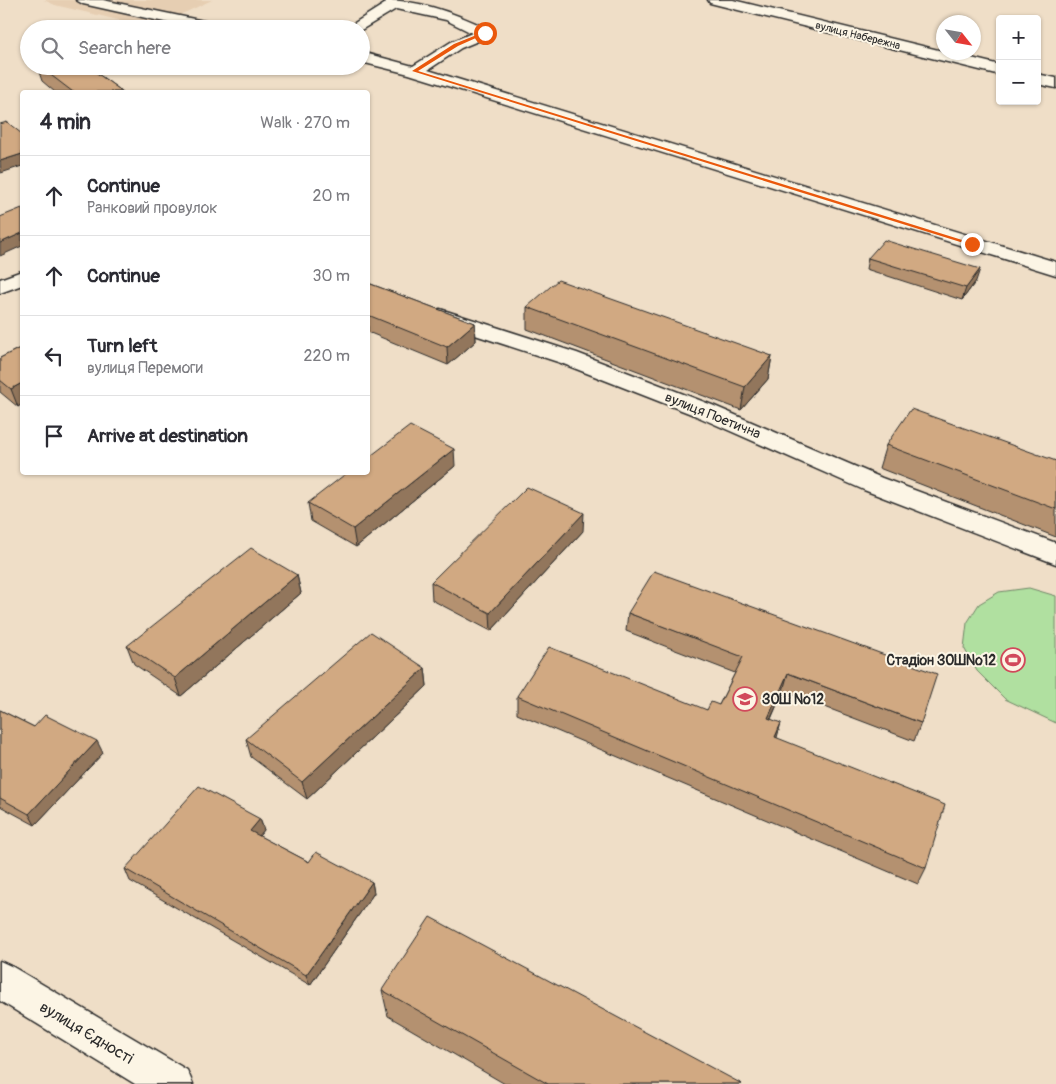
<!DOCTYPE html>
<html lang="en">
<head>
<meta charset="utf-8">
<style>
  body { margin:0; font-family:Pangolin,sans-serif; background:#f7f7f7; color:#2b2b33 }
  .controls { position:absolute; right:15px; top:15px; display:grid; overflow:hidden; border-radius:5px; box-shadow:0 1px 4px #0004 }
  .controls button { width:45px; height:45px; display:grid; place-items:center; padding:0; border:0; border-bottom:1px solid #e1e1e2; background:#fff; color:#2b2b33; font:25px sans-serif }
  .compass { position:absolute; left:936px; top:15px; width:45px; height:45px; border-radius:50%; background:#fff; box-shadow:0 1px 4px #0004; rotate:121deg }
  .stop { position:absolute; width:15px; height:15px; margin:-11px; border:4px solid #ea580c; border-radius:50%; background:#fff }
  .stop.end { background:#ea580c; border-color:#fff; box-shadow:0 1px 5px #0008 }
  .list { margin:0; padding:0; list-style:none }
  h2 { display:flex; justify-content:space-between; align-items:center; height:65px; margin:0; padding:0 20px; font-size:21px }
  h2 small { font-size:16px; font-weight:400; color:#7c7c81 }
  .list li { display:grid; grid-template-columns:32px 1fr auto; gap:15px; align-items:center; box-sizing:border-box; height:80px; padding:0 20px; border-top:1px solid #e1e1e2 }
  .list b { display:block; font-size:19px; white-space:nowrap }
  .list p { margin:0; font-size:16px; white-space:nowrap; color:#7c7c81 }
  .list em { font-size:16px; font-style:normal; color:#7c7c81 }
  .icon { flex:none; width:28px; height:28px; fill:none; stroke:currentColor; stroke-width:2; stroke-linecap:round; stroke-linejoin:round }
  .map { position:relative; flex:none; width:1056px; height:1084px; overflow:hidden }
  .search { position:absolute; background:#fff; box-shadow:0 1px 4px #0004; left:20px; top:20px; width:350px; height:55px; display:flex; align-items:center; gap:12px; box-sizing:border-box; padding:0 18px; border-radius:28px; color:#7c7c81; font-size:19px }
  .panel { position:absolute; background:#fff; box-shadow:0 1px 4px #0004; left:20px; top:90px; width:350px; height:385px; border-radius:5px }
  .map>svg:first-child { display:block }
  .built { fill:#e6ceb2 }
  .green { fill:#b0e0a0; stroke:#6e8666 }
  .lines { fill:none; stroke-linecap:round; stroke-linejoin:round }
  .minor-casing { stroke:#2b2b2b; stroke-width:3 }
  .minor { fill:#fcf5e5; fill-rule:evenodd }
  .wall { fill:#b49170; stroke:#2b2b2b }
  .shaded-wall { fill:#92765b; stroke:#2b2b2b }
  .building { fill:#d1a982; stroke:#2b2b2b }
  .route { fill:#ea580c }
  .labels { text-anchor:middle; stroke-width:4; stroke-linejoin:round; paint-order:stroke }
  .far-street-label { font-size:11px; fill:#2b2b2b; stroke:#fcf5e5 }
  .street-label { font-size:14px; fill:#2b2b2b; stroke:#fcf5e5 }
  .poi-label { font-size:14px; font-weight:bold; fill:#2b2b2b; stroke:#fcf5e5; text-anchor:end }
  .near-street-label { font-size:16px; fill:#2b2b2b; stroke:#fcf5e5 }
</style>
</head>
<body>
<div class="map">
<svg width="1056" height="1084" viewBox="0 0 1056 1084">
  <rect width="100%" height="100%" fill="#efdec7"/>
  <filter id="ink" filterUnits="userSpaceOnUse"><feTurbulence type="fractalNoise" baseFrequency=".02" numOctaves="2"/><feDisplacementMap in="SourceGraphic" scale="10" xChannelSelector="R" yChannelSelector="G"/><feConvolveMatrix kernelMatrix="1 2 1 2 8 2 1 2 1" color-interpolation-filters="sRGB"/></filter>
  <g filter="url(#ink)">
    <polygon class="built" points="44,0 212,0 152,28 55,5"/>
    <polygon class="green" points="1029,588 1056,596 1056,723 1005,699 977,671 964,648 967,623 979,604 999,592"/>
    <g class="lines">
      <g class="minor-casing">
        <g id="minor">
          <polygon points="76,0 103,0 218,24 225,29 196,29 83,4"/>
          <path d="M384,0C420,0 458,14 490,30L493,33L490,36L461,48L428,70L1056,262V275L409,74L361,62V52L413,66L451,42L472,33L446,20L396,9L361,30L345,29L386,3Z"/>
          <polygon points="708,0 733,0 1000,65 1000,75 710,3"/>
          <polygon points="1037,74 1056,78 1056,88 1037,84"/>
          <polygon points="22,271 22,285 0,293 0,279"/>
          <polygon points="440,309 577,353 712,405 882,478 1056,543 1056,564 864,490 694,415 561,363 432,321 429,316 432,311"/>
          <polygon points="0,961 13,967 187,1070 193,1084 135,1084 0,1001"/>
        </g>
      </g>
      <use href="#minor" class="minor"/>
    </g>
    <g class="wall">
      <polygon points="37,66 87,66 123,92 55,92 42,81"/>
      <polygon points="868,258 976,281 962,300 866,269"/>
      <polygon points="368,283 475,323 476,341 448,365 368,332"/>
      <polygon points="527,307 772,356 768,379 741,410 527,329"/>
      <polygon points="22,347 22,404 18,407 0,392 0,358"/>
      <polygon points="886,445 1056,461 1056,537 879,468"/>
      <polygon points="455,466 356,547 311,521 308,503"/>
      <polygon points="583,531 491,631 432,600 431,582"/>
      <polygon points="297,575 301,593 181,696 134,664 127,646"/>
      <polygon points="628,613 921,723 914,741 783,691 771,719 777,738 926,868 918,884 517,714 517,696 707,710 719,705 735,673 626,631"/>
      <polygon points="425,668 427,686 307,799 251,757 246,739"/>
      <polygon points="0,710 34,727 103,753 35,825 0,806"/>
      <polygon points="260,819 264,830 259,836 309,862 372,882 374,893 310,985 130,881 125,869"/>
      <polygon points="382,990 742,1084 505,1084 388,1016"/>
    </g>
    <g class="shaded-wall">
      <polygon points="22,154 22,166 1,173 0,161"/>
      <polygon points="22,233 22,246 0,256 0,243"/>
      <polygon points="980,269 976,281 962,300 966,288"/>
      <polygon points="475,323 476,341 448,365 447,347"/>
      <polygon points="772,356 768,379 741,410 745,387"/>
      <polygon points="22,383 22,404 18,407 11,389"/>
      <polygon points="454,449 455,466 356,547 353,529"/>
      <polygon points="584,513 583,531 491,631 490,613"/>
      <polygon points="297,575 301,593 181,696 175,678"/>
      <polygon points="425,668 427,686 307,799 302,782"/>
      <polygon points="788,673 783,691 763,736 768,718"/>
      <polygon points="781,723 776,741 775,737"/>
      <polygon points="97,741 103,753 35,825 29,814"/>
      <polygon points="260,819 264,830 254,842 250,831"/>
      <polygon points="372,882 374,893 310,985 306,975"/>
    </g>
    <g class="building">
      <polygon points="39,66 87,66 123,92 73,92"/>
      <polygon points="7,122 22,134 22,154 0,161 0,124"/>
      <polygon points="22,208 22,233 0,243 0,217"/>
      <polygon points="884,240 980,269 966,288 868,258"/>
      <polygon points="558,280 772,356 745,387 527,307"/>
      <polygon points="368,283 475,323 447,347 368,315"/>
      <polygon points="22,347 22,383 11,389 0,380 0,358"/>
      <polygon points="911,409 1056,461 1056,509 886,445"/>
      <polygon points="410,426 454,449 353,529 308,503 348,472 368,472 368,458"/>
      <polygon points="527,487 584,513 490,613 431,582"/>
      <polygon points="251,548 297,575 175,678 127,646"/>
      <polygon points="654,571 937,674 921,723 788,673 768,718 781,723 775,737 945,805 926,868 517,696 549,647 707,710 711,702 719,705 743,657 628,613"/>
      <polygon points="371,632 425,668 302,782 246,739"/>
      <polygon points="0,710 34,727 45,715 97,741 29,814 0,798"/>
      <polygon points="199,786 260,819 250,831 309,862 316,852 372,882 306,975 125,869"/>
      <polygon points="430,917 742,1084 548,1084 382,990"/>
    </g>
  </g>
  <polygon class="route" points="484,32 487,33 458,46 418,71 975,244 970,245 412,71 454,44"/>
  <defs>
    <g id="stadium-ring" transform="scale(1.25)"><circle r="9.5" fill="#fcf5e5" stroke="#d1495b" stroke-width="1.5"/><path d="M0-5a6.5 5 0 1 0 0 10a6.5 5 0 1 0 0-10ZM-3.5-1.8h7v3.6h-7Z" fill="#d1495b"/></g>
    <g id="school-ring" transform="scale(1.25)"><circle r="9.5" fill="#fcf5e5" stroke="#d1495b" stroke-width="1.5"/><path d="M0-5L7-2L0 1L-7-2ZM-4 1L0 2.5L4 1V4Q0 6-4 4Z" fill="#d1495b"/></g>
  </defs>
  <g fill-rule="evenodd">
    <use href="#stadium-ring" x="1013" y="660"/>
    <use href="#school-ring" x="745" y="699"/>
  </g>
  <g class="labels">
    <g class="far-street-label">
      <text transform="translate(858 35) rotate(14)" y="4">вулиця Набережна</text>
    </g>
    <g class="street-label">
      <text transform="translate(713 415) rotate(22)" y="5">вулиця Поетична</text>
    </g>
    <g class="poi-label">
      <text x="996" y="665">Стадіон ЗОШ№12</text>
      <text x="762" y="704" text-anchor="start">ЗОШ №12</text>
    </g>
    <g class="near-street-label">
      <text transform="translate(87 1032) rotate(31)" y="6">вулиця Єдності</text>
    </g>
  </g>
</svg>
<div class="controls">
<button>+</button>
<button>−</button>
</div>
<svg class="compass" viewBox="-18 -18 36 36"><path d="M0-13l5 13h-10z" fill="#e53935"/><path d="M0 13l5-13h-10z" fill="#7c7c81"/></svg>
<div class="stop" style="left:485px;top:33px"></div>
<div class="stop end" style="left:972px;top:244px"></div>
<div class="search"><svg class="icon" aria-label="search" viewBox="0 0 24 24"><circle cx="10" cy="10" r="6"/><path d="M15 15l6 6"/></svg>Search here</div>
<section class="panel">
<h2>4 min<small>Walk · 270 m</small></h2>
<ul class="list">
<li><svg class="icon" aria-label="ahead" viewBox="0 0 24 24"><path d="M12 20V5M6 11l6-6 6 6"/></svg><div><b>Continue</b><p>Ранковий провулок</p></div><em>20 m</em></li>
<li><svg class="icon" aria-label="ahead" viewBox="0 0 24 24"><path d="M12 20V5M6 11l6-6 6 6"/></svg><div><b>Continue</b></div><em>30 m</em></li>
<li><svg class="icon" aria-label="left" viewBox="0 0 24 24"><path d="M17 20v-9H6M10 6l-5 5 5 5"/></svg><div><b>Turn left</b><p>вулиця Перемоги</p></div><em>220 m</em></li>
<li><svg class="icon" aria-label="arrive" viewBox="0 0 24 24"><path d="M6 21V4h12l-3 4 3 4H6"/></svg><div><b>Arrive at destination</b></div></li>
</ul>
</section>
</div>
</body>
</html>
